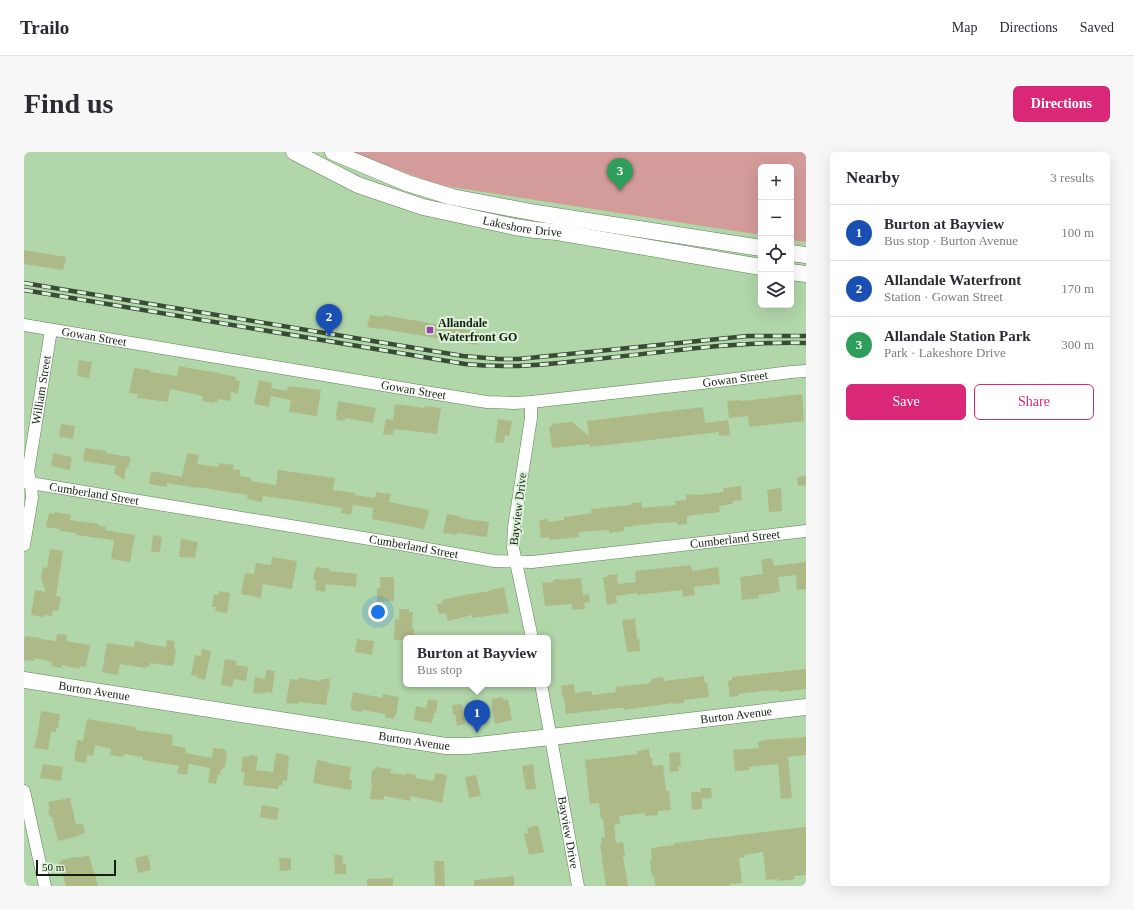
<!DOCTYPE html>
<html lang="en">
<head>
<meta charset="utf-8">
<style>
  body { margin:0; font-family:Georgia,serif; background:#f7f7f7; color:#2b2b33 }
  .controls { position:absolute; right:12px; top:12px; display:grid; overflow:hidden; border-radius:6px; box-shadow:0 4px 16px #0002 }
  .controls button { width:36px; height:36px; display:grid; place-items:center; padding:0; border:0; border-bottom:1px solid #e1e1e2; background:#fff; color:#2b2b33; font:20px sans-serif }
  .scale { position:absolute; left:12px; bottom:10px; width:80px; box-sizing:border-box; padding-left:4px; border:2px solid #111f0e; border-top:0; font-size:11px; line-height:14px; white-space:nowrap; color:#111f0e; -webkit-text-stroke:3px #def1da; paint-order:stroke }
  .you { position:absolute; left:354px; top:460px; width:14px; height:14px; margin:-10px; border:3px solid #fff; border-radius:50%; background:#1a73e8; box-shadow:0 0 0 6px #1a73e833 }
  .badge { display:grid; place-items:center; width:26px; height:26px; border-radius:50%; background:#db2777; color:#fff; font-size:13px; font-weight:700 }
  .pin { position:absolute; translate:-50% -33px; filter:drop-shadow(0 1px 2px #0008) }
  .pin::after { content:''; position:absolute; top:21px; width:14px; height:12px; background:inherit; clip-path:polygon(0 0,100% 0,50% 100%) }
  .popup { position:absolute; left:379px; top:483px; width:148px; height:52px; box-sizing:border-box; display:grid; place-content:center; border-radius:6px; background:#fff; filter:drop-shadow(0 1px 3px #0005); font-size:13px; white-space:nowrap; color:#7c7c81 }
  .popup b { font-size:15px; color:#2b2b33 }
  .popup::after { content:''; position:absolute; left:50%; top:100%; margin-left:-8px; border:8px solid transparent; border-top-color:#fff }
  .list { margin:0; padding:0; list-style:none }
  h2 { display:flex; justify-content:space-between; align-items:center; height:52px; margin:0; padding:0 16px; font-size:17px }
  h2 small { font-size:13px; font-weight:400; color:#7c7c81 }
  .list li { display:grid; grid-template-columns:26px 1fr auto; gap:12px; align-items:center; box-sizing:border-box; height:56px; padding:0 16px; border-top:1px solid #e1e1e2 }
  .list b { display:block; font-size:15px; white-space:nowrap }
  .list p { margin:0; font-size:13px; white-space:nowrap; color:#7c7c81 }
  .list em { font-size:13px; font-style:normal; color:#7c7c81 }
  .actions { display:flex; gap:8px; padding:12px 16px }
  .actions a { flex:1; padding:9px 0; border:1px solid #db2777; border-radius:6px; text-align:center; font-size:14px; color:#db2777 }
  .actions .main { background:#db2777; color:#fff }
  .icon { flex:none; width:22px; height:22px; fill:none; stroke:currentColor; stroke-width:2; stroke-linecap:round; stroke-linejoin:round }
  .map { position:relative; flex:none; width:782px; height:734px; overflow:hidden; border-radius:6px }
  header { display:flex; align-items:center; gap:24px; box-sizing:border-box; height:56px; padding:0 20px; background:#fff; border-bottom:1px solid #e1e1e2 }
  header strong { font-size:19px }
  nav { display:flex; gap:22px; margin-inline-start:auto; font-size:14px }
  .intro { display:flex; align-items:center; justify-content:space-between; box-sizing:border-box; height:96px; padding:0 24px }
  h1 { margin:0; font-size:28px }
  .button { padding:10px 18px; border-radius:6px; background:#db2777; color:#fff; font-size:14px; font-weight:700 }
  main { display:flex; gap:24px; padding:0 24px }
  aside { flex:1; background:#fff; border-radius:6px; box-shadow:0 4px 16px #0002 }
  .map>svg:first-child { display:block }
  .green { fill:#d39b9a }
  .building { fill:#adba87 }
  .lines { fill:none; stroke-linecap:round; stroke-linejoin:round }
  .minor-casing { stroke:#5e7f57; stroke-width:13 }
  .major-casing { stroke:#5e7f57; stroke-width:17 }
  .minor { stroke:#fff; stroke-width:12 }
  .major { stroke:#fff; stroke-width:16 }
  .rail-casing { stroke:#384c34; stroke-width:4.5 }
  .rail { stroke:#def1da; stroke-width:3; stroke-dasharray:9; stroke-linecap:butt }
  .poi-dot { fill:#973fab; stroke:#def1da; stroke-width:1.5 }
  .labels { text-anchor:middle; stroke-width:4; stroke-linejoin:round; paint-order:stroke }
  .street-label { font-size:12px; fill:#111f0e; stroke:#def1da }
  .poi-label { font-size:12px; font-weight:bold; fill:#111f0e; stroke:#def1da; text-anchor:start }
</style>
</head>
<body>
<header>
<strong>Trailo</strong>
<nav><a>Map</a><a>Directions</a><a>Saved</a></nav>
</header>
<div class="intro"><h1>Find us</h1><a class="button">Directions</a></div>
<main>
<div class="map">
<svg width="782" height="734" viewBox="0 0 782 734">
  <rect width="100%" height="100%" fill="#b1d6a9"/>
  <polygon class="green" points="326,0 782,0 782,90 767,88 767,15 737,15 737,83 415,33"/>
  <g class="building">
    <polygon points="0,98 42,105 39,118 0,112"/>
    <polygon points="346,163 359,165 360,163 455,180 453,193 353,176 353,177 343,175"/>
    <polygon points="55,208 68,210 65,226 53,224"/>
    <polygon points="155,214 169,217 190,220 212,225 211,228 216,229 214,242 207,240 206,249 194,247 193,250 190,250 190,251 178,249 179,244 146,237 144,250 113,246 114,242 105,241 110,216 126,218 126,220 153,224"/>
    <polygon points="235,228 248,231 247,236 263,239 264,234 297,238 293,264 265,260 267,248 247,244 245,255 230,252"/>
    <polygon points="778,242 780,269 725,275 724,264 705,266 703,249 716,248 716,249 728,248"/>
    <polygon points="314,249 352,256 349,271 321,266 321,269 312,268 313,264 312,264"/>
    <polygon points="371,252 400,256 401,254 417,256 413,282 370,277 369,283 359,282 362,267 369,268"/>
    <polygon points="679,255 681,271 704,268 706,283 695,284 695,280 566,295 566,292 528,296 525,276 529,272 548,270 565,284 563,269"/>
    <polygon points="474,267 488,269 486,280 485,284 481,283 480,291 471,290"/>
    <polygon points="37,272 51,274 49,287 35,285"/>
    <polygon points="61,296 83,299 82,301 107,305 104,316 102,315 100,328 90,321 92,314 59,309"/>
    <polygon points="29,301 48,305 46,318 27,314"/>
    <polygon points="163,301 175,303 173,312 194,315 195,311 210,313 209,317 216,318 216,324 227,326 227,329 252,333 254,318 311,326 309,338 331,341 331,343 351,346 352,340 367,342 365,350 405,358 403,369 402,369 400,377 348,367 349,356 329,353 327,363 317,361 318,356 275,349 239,344 238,350 223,347 224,343 174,335 174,336 143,331 143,335 125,332 127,319 158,325"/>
    <polygon points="782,324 782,333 774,334 773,325"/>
    <polygon points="717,334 718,348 708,349 709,352 695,354 696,360 663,364 663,372 653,373 653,370 634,371 600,375 600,379 585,381 585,378 554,380 555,385 526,388 525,385 517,386 515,368 524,367 524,370 540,368 540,365 568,361 567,357 607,353 607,351 617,350 618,356 652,353 651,349 662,348 662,343 671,342 671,343 700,340 699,336"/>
    <polygon points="757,336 758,359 745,360 743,338"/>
    <polygon points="31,360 47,363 46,368 75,372 75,374 82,375 81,378 111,383 106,410 87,407 90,388 52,383 52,381 36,379 36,377 22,375 25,361 30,362"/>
    <polygon points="423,362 436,364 435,366 465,370 463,385 433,381 433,383 419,381"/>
    <polygon points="129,383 138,385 136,400 127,400"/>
    <polygon points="157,387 174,390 171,406 155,405"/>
    <polygon points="26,397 39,399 32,444 37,445 34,459 29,458 28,464 20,463 20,465 7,463 11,438 22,440 17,427 19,415 23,416"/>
    <polygon points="248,405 273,409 268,437 239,432 237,446 217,442 221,421 230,422 232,411 247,413"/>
    <polygon points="748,406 750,414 782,410 782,437 773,438 772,423 754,425 756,440 734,443 735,446 718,448 716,425 739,422 737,408"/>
    <polygon points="667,413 668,419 694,415 696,432 670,435 671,443 659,445 658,438 613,443 613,441 592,444 593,451 583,453 579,425 583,425 583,423 593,422 594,432 612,430 611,419"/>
    <polygon points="294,415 306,417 305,419 333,422 332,435 302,432 301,440 291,438 292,429 289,428 291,417"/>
    <polygon points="356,425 370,425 370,449 353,450 353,436 356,436"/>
    <polygon points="557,426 559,443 565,442 566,450 560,451 561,457 549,458 548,452 521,454 518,431 529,430 531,427 534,427 537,428"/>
    <polygon points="480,435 485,461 448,466 448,463 424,469 422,461 415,462 412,452 419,451 418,448 440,443 466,439 466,438"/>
    <polygon points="195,439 206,441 203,461 191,459 192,455 188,455 190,442 195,443"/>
    <polygon points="375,457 385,457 385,460 389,460 388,476 390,476 390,486 382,486 382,488 370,488 371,467 375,468"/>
    <polygon points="611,467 613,487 615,487 616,499 603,500 598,468"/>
    <polygon points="33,482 43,483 42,489 66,493 62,515 56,514 55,517 38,513 38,516 27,514 28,510 11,506 11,509 0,508 0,491 1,484 16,486 16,487 32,489"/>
    <polygon points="333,487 350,489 348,503 331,500"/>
    <polygon points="143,488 151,489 150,497 152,497 150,512 149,512 149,514 126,511 125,515 122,514 122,516 96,512 94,523 78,520 83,491 110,495 111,489 122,491 122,492 142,495"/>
    <polygon points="178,497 187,499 181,528 173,526 173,524 167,523 171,503 177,504"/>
    <polygon points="201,507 213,509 212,513 224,515 222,529 210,527 208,535 197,533"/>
    <polygon points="782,517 782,537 755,540 755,538 738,539 714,542 714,544 706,545 704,529 708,528 708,525"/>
    <polygon points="242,518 251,519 248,541 241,540 241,542 229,541 231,525 241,527"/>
    <polygon points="680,524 681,531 683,530 685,545 660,548 660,551 650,552 649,551 600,558 599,556 594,556 542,562 540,545 538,545 537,534 550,532 551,541 568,539 568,543 592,540 591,535 627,531 627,527 639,525 640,529"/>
    <polygon points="274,526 297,529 298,527 306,527 305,539 304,539 302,553 274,550 274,552 262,551 266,527 274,528"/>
    <polygon points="329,540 358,546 359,542 375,545 372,563 371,563 370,567 361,565 362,562 338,558 338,560 327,558 328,556 326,556"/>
    <polygon points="479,545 479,548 484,547 488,568 471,572 467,550 468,549 468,547"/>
    <polygon points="404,547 414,549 412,561 410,561 408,571 390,568 392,554 402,556"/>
    <polygon points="438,552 441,572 433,574 431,562 429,562 428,553"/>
    <polygon points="17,559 36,562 34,576 32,576 32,580 27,579 24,598 10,596 12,586 13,586"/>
    <polygon points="63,567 112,575 112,578 148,583 148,587 149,587 148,593 162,596 161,601 188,606 189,596 200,597 203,601 201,615 197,618 196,622 194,623 192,632 184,631 186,616 165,612 163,623 153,621 155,614 119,608 119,605 100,602 99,605 86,603 87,597 71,593 69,604 63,603 62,611 50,609 53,588 59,589"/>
    <polygon points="782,585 782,603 764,605 768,646 757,647 754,612 725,615 726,618 711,619 709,598 735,596 734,590 741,588"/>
    <polygon points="625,597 626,606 628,606 629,614 639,613 642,639 645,639 647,658 634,659 634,663 621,664 621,661 595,664 596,672 590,673 592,691 599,690 601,704 599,704 604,734 582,734 576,693 578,692 577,686 581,685 579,667 577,667 575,651 566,652 561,608 614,602 613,599"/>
    <polygon points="656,600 657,614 654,615 655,619 646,620 645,601"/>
    <polygon points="252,601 263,603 265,606 263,629 259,628 258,633 255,633 254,637 219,633 221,620 217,620 219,604 225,605 226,603 234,604 232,618 249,620"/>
    <polygon points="293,608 304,610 304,611 327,615 325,627 328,628 327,638 289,631"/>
    <polygon points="19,612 39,615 37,629 16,626"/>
    <polygon points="509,612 512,637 502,638 498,614"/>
    <polygon points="351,615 367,617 366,621 382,623 382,621 392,623 392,626 410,629 411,622 413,622 413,621 422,623 423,624 418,651 387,644 386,649 360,644 360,648 346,647 348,632 347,632 348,618 350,618"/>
    <polygon points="452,623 457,644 445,646 441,625"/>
    <polygon points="676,636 687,636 688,646 678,647 678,657 668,658 667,640 677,640"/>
    <polygon points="46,646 52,673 59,671 61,681 54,683 55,684 34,689 28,665 26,665 24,657 26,657 24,650"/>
    <polygon points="238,653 255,656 253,668 236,665"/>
    <polygon points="514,673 520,700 505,703 500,682 504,681 503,676"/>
    <polygon points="782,675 782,723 770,724 771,727 755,729 754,727 742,728 739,700 720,703 721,705 715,706 718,731 706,732 706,734 631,734 630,724 628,724 626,708 628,708 627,696 650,693 650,691"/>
    <polygon points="65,703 70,721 71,721 74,734 42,734 35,710 37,710 37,708 51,705 52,706"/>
    <polygon points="124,703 127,718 114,721 111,706"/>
    <polygon points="310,703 318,703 319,712 322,712 322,722 311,722"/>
    <polygon points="255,706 267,706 267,718 256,719"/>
    <polygon points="410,709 420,709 421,734 411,734"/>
    <polygon points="490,724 490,734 450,734 450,728"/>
    <polygon points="369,726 369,734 343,734 343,727"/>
  </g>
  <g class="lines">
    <g class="minor-casing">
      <g id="minor">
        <path id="s1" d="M0,173L407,241L463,250L490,251L507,250L687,230L767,220L782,219"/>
        <polyline points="507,250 507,266 490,375 489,396 508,486"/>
        <path id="s2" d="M0,330L376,392L470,409L508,410L782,379"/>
        <path id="s3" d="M0,393L8,346L7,332L4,320L27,178"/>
        <path id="s4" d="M517,532L554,734"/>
        <polyline points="0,639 21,734"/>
      </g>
    </g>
    <g class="major-casing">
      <g id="major">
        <path id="s5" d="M270,0L334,33L399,55L491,75L511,78L533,80L737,115"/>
        <polyline points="309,0 383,31 428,45 512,61 737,96"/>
        <polyline points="767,101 782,103"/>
        <polyline points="767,120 782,122"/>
        <path id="s6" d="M0,528L422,594H444L527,585L782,555"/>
      </g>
    </g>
    <use href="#minor" class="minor"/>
    <use href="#major" class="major"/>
    <g class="rail-casing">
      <g id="rail">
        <polyline points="0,131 439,204 475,207 495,207 724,184 782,184"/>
        <path d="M0,138L441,212C487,217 527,212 572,207C642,200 712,189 782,191"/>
      </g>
    </g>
    <use href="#rail" class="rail"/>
  </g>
  <rect class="poi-dot" x="402" y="174" width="8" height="8" rx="2"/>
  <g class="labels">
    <g class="street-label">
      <text dy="4" stroke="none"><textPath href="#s5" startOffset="242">Lakeshore Drive</textPath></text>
      <text dy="4" stroke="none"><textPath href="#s1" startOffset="71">Gowan Street</textPath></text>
      <text dy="4" stroke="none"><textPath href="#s1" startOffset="719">Gowan Street</textPath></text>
      <text dy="4" stroke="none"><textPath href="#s3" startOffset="157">William Street</textPath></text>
      <text dy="4" stroke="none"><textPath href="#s1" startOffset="395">Gowan Street</textPath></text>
      <text dy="4" stroke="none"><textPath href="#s2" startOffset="71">Cumberland Street</textPath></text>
      <text transform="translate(494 357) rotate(-83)" y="4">Bayview Drive</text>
      <text dy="4" stroke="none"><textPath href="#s2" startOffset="719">Cumberland Street</textPath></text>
      <text dy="4" stroke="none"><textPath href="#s2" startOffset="395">Cumberland Street</textPath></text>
      <text dy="4" stroke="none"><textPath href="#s6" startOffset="71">Burton Avenue</textPath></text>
      <text dy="4" stroke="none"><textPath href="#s6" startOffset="719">Burton Avenue</textPath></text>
      <text dy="4" stroke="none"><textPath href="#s6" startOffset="395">Burton Avenue</textPath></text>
      <text dy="4" stroke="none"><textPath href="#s4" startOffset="151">Bayview Drive</textPath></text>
    </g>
    <g class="poi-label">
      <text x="414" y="175">Allandale<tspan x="414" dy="14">Waterfront GO</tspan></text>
    </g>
  </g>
</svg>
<div class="controls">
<button>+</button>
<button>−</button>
<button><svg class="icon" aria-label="locate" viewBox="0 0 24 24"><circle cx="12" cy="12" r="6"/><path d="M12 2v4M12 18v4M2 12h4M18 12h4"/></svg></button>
<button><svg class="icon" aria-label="layers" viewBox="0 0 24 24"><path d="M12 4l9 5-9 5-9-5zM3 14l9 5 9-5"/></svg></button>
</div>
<div class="scale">50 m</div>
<div class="you"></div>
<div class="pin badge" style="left:453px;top:581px;background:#1a4fb4">1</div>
<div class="popup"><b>Burton at Bayview</b>Bus stop</div>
<div class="pin badge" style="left:305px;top:185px;background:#1a4fb4">2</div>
<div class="pin badge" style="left:596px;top:39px;background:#2e9e5b">3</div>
</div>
<aside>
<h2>Nearby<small>3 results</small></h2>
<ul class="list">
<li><span class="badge" style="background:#1a4fb4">1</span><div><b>Burton at Bayview</b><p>Bus stop · Burton Avenue</p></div><em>100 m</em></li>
<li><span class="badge" style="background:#1a4fb4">2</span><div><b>Allandale Waterfront</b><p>Station · Gowan Street</p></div><em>170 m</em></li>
<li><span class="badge" style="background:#2e9e5b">3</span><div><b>Allandale Station Park</b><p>Park · Lakeshore Drive</p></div><em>300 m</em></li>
</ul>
<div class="actions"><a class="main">Save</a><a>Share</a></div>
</aside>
</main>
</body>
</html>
